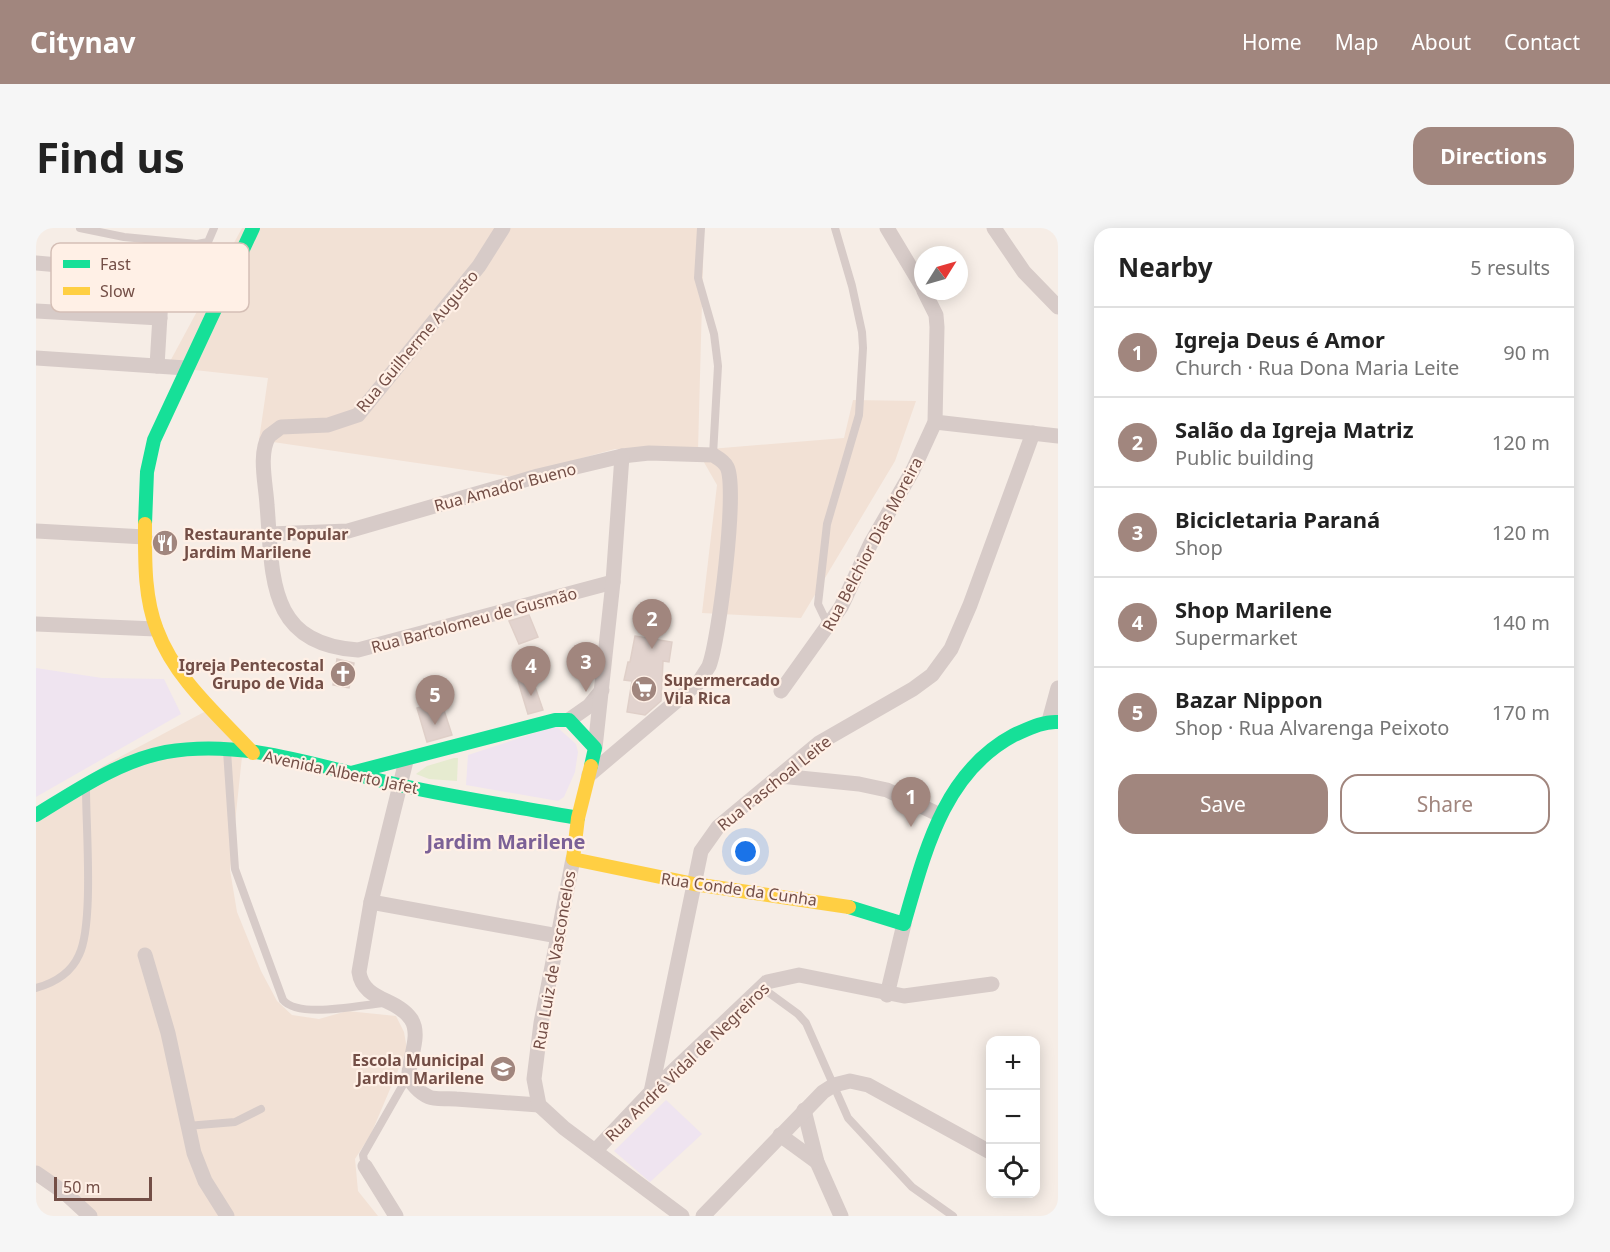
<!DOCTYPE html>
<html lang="en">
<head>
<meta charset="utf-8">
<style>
  body { margin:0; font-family:"Noto Sans",sans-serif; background:#f6f6f6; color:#222 }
  .controls { position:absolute; right:18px; bottom:18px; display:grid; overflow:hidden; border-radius:12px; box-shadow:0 3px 15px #0003 }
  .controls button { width:54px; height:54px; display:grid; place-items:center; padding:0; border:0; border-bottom:2px solid #e0e0e0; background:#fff; color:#222; font:30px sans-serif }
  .compass { position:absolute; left:878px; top:18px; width:54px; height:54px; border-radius:50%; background:#fff; box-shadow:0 3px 15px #0003; rotate:53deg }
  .scale { position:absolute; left:18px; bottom:15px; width:98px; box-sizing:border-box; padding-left:6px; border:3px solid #734e46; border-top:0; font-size:16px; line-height:21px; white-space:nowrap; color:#734e46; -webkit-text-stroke:4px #fff0e6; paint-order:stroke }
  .you { position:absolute; left:710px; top:624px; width:21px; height:21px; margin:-15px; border:4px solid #fff; border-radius:50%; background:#1a73e8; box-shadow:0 0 0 9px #1a73e833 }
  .badge { display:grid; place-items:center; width:39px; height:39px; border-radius:50%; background:#a1867e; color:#fff; font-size:20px; font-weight:700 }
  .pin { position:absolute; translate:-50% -50px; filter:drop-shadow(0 2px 3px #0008) }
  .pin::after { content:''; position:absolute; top:32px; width:21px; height:18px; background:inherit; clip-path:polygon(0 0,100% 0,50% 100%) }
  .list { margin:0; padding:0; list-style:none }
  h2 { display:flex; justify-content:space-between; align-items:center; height:78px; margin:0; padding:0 24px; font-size:26px }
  h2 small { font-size:20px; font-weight:400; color:#767676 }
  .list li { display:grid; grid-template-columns:39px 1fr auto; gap:18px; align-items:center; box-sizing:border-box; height:90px; padding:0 24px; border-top:2px solid #e0e0e0 }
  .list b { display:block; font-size:22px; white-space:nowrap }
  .list p { margin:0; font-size:20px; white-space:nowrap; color:#767676 }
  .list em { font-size:20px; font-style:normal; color:#767676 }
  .actions { display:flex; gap:12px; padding:18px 24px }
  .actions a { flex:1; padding:14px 0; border:2px solid #a1867e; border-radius:18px; text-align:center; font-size:21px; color:#a1867e }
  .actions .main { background:#a1867e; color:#fff }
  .icon { flex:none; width:33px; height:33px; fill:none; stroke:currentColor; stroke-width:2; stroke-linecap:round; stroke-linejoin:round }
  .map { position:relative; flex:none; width:1022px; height:988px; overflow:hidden; border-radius:18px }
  header { display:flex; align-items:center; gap:36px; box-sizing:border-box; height:84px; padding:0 30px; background:#a1867e; color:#fff }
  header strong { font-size:28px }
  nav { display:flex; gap:33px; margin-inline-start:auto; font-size:21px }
  .intro { display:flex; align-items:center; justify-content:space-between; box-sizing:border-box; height:144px; padding:0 36px }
  h1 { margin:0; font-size:42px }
  .button { padding:15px 27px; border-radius:18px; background:#a1867e; color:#fff; font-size:21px; font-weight:700 }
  main { display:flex; gap:36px; padding:0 36px }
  aside { flex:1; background:#fff; border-radius:18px; box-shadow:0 3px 15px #0003 }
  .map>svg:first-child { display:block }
  .residential { fill:#f2e1d5 }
  .education { fill:#efe4f0 }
  .green { fill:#e6ebd0 }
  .building { fill:#e2d3ce; stroke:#dfcfc8; stroke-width:1.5 }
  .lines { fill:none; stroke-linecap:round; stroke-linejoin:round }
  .lane { stroke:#d7cbc8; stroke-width:8 }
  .street { stroke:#d7cbc8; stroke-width:15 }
  .fast { stroke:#16e098; stroke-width:14 }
  .slow { stroke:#ffcf43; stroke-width:14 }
  .labels { text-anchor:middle; stroke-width:4.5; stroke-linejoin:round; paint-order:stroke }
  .street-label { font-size:16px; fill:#734e46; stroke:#fff0e6 }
  .poi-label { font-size:16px; font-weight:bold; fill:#734e46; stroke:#fff0e6; text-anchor:start }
  .quarter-label { font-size:20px; font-weight:bold; fill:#7b6197; stroke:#fff0e6 }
  .key { fill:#fff0e6; stroke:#d5bfb6; stroke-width:1.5 }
  .key-label { font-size:16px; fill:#734e46 }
</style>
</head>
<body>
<header>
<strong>Citynav</strong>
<nav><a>Home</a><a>Map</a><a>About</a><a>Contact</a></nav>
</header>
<div class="intro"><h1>Find us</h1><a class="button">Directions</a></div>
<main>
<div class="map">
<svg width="1022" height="988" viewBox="0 0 1022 988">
  <rect width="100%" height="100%" fill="#f6ede6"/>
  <g class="residential">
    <polygon points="206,0 668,0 662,222 808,210 817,172 880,173 859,233 765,390 666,385 681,257 661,222 579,221 477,249 223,212 232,150 131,139"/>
    <polygon points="170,483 207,519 194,642 201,684 225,743 241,773 256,787 283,791 311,783 360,788 368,804 371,821 335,906 319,931 322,963 342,988 56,988 0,942 0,590 67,538"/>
  </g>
  <g class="education">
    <polygon points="0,440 66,450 128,451 145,486 0,569"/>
    <polygon points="520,498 540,516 542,524 539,544 528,569 522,573 430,557 432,527"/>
    <polygon points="630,872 666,906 614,954 578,923"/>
  </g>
  <polygon class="green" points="418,530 422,530 421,553 393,551 380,546 391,538"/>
  <g class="building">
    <polygon points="493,387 502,409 483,416 473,393"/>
    <polygon points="599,408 636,414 633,434 627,433 625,473 609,487 591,484 596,453 588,452 592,434 594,434"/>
    <polygon points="560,425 553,447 545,449 542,426"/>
    <polygon points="301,431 318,435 313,460 297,457"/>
    <polygon points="496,450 507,482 492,486 482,453"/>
    <polygon points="405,473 416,507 391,514 381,480"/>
  </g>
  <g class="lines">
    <g class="lane">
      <polyline points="44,0 88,9 161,16 172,14 178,0"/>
      <polyline points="665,0 662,50 678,106 682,138 677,227"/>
      <polyline points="792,397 782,376 791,296 823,187 827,120 826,104 816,58 799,0"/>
      <path d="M191,523L199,641L247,772C263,791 324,777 348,775"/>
      <polyline points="725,759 762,786 770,795 812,890 876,959 917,988"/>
      <path d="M0,760C18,755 35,745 43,727C58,696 50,600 50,561"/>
      <polyline points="151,898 199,894 225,881"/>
      <polyline points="329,938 327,927 372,848"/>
    </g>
    <g class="street">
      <path d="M467,0L443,38L322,187L292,197L245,199L233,208C222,226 230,257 231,277C237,347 230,416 322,422L577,354"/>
      <polyline points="851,0 887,60"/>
      <polyline points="958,0 988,44 1022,79"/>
      <polyline points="0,35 123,46 126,54 121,138"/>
      <polyline points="0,83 124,90"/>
      <polyline points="0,130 150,140"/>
      <polyline points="899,194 1022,208"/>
      <polyline points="0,303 109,309"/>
      <path d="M234,306L312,303L502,248L586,228L613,225L677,227C682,230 688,233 691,239C702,260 683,413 673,438C670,443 666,449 663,454L553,547"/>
      <polyline points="0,396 120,401"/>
      <polyline points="745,463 805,379 835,315 877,242 899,194 901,99 900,87 888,63"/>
      <polyline points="533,492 553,478 566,462"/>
      <polyline points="1013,493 1022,460"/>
      <polyline points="559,520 577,354 586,228"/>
      <path d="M370,533L335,674L323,744C327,773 361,770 375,791C385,806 374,828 373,845C373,855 384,865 393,869C400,872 412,870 420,871C448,873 476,875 503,877"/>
      <polyline points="744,548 823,556 851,562 902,586"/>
      <polyline points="537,631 505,795 498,851 503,877 528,900 646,988"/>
      <polyline points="335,674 522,708"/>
      <polyline points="109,727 132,805 158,925 169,953 191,988"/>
      <polyline points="851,767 868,696"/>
      <polyline points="615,864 665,623 682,599 783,515 877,461 896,447 915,421 934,377 997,205"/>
      <polyline points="768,882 781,934 805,988"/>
      <polyline points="744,907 781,934"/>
      <polyline points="560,922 615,864 731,754 763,747 868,768 956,756"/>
      <polyline points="329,938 360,988"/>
      <polyline points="0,945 29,965 54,988"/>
      <polyline points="667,988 787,864 798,857 814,853 832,857 954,924"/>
    </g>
    <g class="fast">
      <polyline points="109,296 111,244 118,212 217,0"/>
      <polyline points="315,545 519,492 533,492 559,520 555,538"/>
      <path d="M0,587C41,562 83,533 130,524C209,510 287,540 363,557C422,570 482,579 542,590"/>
      <path d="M813,679L868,696C889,624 907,545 978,507C992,501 1007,493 1022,494"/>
    </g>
    <g class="slow">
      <path d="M109,296C109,331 108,369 121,402C139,451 183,488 217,525"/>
      <polyline points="555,538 542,590 537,631 658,656 813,679"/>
    </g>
  </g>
  <defs>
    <g id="restaurant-disc" transform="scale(1.35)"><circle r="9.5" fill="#a1867e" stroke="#fff0e6"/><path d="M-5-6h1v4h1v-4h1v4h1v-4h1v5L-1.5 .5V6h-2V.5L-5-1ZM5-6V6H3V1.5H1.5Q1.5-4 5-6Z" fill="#fff"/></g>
    <g id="church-disc" transform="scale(1.35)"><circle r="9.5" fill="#a1867e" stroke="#fff0e6"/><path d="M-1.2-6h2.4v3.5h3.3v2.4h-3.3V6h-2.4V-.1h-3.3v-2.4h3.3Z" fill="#fff"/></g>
    <g id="supermarket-disc" transform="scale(1.35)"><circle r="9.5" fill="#a1867e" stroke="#fff0e6"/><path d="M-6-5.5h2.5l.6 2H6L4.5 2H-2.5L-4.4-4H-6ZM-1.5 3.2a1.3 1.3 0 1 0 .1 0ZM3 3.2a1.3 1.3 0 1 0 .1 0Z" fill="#fff"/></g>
    <g id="school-disc" transform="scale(1.35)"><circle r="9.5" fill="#a1867e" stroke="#fff0e6"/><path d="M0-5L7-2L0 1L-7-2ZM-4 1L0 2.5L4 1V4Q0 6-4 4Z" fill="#fff"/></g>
  </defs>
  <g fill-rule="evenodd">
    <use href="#restaurant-disc" x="129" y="315"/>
    <use href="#church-disc" x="307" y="446"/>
    <use href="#supermarket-disc" x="608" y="461"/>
    <use href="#school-disc" x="467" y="841"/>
  </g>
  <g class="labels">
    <g class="street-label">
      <text transform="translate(381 113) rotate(-50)" y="6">Rua Guilherme Augusto</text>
      <text transform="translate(469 259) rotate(-15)" y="6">Rua Amador Bueno</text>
      <text transform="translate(836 316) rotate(-62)" y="6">Rua Belchior Dias Moreira</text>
      <text transform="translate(438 392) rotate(-15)" y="6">Rua Bartolomeu de Gusmão</text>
      <text transform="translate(305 544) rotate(12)" y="6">Avenida Alberto Jafet</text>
      <text transform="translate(738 555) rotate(-39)" y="6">Rua Paschoal Leite</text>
      <text transform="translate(703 661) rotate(8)" y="6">Rua Conde da Cunha</text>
      <text transform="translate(518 732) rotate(-80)" y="6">Rua Luiz de Vasconcelos</text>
      <text transform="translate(651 834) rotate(-44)" y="6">Rua André Vidal de Negreiros</text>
    </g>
    <g class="poi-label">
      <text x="148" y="312">Restaurante Popular<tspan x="148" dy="18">Jardim Marilene</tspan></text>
      <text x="288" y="443" text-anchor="end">Igreja Pentecostal<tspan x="288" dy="18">Grupo de Vida</tspan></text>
      <text x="628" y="458">Supermercado<tspan x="628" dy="18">Vila Rica</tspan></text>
      <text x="448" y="838" text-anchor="end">Escola Municipal<tspan x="448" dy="18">Jardim Marilene</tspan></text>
    </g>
    <g class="quarter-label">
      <text x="470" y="621">Jardim Marilene</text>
    </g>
  </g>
  <rect x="15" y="15" width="198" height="69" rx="9" class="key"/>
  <rect x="27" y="32" width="27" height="8" fill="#16e098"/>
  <rect x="27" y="59" width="27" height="8" fill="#ffcf43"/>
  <g class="key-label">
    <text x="64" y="42">Fast</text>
    <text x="64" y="69">Slow</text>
  </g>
</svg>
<div class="controls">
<button>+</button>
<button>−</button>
<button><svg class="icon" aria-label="locate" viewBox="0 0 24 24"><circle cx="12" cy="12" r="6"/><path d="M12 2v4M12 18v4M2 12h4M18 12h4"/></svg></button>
</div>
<svg class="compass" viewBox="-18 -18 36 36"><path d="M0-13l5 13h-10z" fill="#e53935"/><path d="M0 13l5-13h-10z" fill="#767676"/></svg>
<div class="scale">50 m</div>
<div class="you"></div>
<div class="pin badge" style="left:875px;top:599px">1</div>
<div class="pin badge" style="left:616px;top:421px">2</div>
<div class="pin badge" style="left:550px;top:464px">3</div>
<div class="pin badge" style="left:495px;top:468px">4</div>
<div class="pin badge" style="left:399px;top:497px">5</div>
</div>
<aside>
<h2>Nearby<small>5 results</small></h2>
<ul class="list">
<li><span class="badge">1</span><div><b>Igreja Deus é Amor</b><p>Church · Rua Dona Maria Leite</p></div><em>90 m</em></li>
<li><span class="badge">2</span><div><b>Salão da Igreja Matriz</b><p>Public building</p></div><em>120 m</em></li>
<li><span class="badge">3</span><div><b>Bicicletaria Paraná</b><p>Shop</p></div><em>120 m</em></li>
<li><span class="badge">4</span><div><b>Shop Marilene</b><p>Supermarket</p></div><em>140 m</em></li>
<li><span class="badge">5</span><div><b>Bazar Nippon</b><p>Shop · Rua Alvarenga Peixoto</p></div><em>170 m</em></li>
</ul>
<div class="actions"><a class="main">Save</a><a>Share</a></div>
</aside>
</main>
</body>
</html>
